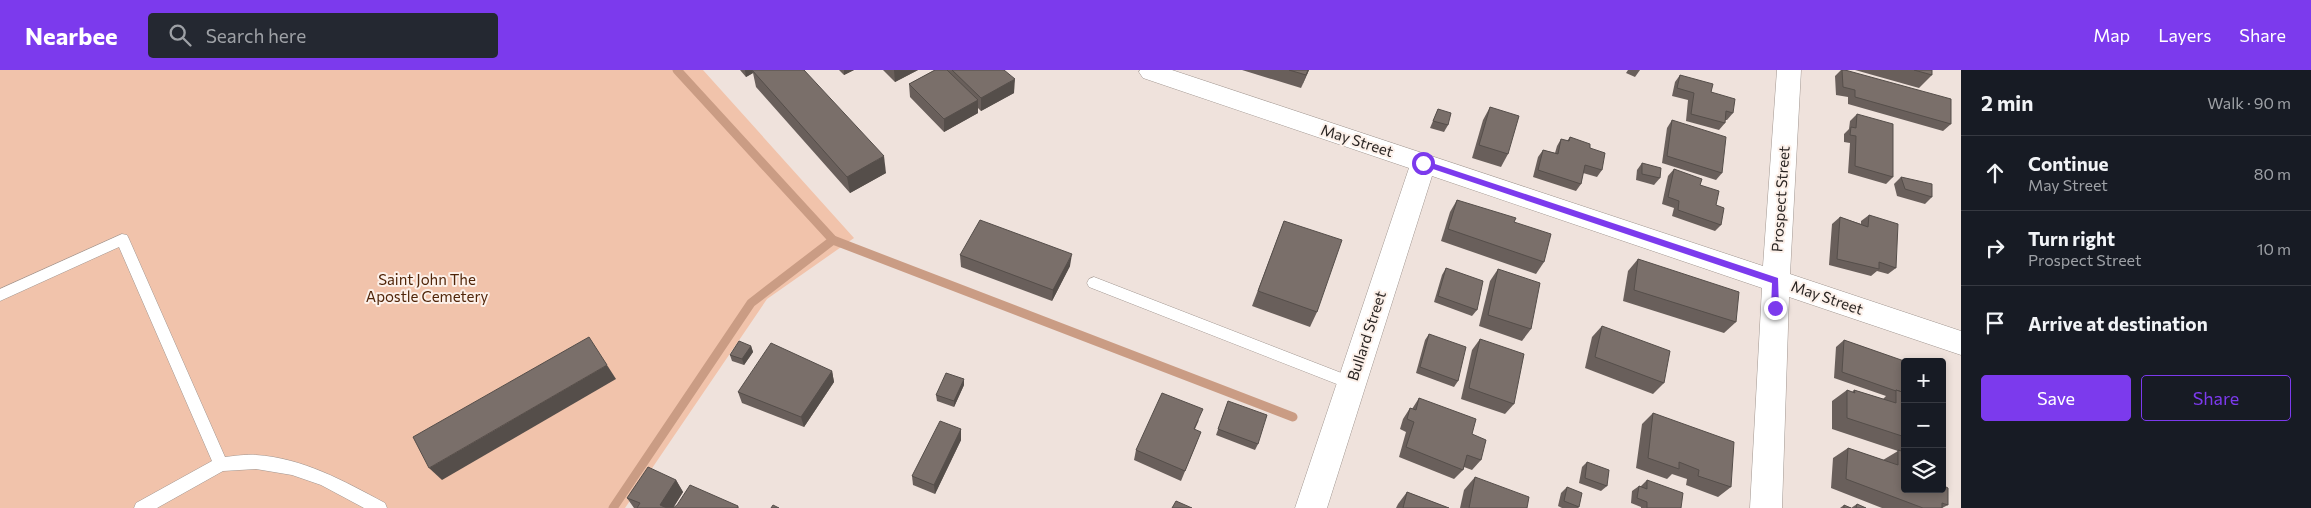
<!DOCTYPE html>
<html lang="en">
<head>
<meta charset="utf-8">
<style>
  body { margin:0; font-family:Commissioner,sans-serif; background:#242831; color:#f1f3f6 }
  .controls { position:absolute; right:15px; bottom:15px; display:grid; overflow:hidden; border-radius:5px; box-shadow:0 2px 8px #0003 }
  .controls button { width:45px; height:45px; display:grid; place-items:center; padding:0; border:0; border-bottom:1px solid #363941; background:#171b24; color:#f1f3f6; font:25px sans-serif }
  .stop { position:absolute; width:15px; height:15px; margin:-11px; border:4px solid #7c3aed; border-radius:50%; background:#fff }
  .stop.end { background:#7c3aed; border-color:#fff; box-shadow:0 1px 5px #0008 }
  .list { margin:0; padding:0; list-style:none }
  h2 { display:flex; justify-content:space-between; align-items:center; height:65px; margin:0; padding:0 20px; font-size:21px }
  h2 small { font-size:16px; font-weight:400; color:#9ea1a6 }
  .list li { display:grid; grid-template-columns:32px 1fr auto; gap:15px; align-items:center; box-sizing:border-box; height:75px; padding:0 20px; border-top:1px solid #363941 }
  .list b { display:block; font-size:19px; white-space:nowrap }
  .list p { margin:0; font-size:16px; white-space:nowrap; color:#9ea1a6 }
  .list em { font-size:16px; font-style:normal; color:#9ea1a6 }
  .actions { display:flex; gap:10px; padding:15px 20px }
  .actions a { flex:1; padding:11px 0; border:1px solid #7c3aed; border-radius:5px; text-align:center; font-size:18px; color:#7c3aed }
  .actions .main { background:#7c3aed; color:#fff }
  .icon { flex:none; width:28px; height:28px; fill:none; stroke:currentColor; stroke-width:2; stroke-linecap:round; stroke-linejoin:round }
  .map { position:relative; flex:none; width:1961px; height:438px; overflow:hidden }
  header { display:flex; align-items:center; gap:30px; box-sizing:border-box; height:70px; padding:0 25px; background:#7c3aed; color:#fff }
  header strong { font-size:24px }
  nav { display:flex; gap:28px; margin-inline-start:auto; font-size:18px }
  .search { width:350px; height:45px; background:#242831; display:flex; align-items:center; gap:12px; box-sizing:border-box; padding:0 18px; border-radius:5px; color:#9ea1a6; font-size:19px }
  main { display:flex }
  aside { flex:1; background:#171b24 }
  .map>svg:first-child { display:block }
  .green { fill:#f1c3ab }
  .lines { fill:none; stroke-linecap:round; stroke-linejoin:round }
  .stream { stroke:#ca9c84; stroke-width:9 }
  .service-casing { stroke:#a19690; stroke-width:1 }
  .minor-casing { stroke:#a19690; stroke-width:1 }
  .service { fill:#fff; fill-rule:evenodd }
  .minor { fill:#fff; fill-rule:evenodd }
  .wall { fill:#695f5b }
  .shaded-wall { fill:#554e4a }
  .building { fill:#7a6f6a; stroke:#554e4a }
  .route { fill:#7c3aed }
  .labels { text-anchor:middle; stroke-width:4; stroke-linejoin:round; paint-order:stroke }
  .street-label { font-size:15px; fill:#2a2523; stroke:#fcf0e9 }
  .park-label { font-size:15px; fill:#502509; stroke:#fcf0e9 }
</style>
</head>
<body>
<header>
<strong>Nearbee</strong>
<div class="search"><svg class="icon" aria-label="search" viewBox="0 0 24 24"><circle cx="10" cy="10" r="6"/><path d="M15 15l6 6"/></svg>Search here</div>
<nav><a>Map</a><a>Layers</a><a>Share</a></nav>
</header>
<main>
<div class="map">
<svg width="1961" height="438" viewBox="0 0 1961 438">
  <rect width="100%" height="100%" fill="#efe2dc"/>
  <polygon class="green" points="0,0 703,0 854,168 767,229 625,438 0,438"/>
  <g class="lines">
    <g class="stream">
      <polyline points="833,170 1293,347"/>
      <polyline points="613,438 751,233 833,170 677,0"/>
    </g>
    <g class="service-casing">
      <g id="service">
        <path d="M122,164L127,165L129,169L225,387C235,386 246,384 256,385C303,388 344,411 385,433L387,438H364L321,415L292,405L256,399L223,401L157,438H134L136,433L212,391L119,177L0,231V219Z"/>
        <polygon points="1094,207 1357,309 1359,314 1357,319 1352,320 1089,217 1087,213 1089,209"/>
      </g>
    </g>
    <g class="minor-casing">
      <polygon id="minor" points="1140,0 1172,0 1763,196 1777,0 1801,0 1790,204 1961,261 1961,285 1789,227 1782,438 1750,438 1762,218 1432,106 1327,438 1295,438 1409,98 1143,8 1139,2"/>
    </g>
    <use href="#service" class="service"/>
    <use href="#minor" class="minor"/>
  </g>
  <g class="wall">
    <polygon points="740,0 804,0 886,103 850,123 756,17 753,3 746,7"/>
    <polygon points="839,0 854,0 844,5"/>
    <polygon points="883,0 918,0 895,12"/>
    <polygon points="935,0 1004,0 1014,23 981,41 978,38 978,43 944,62 910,27 909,14"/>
    <polygon points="1242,0 1309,0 1301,18"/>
    <polygon points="1628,0 1640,0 1635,7 1626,3"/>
    <polygon points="1841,0 1845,0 1951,54 1943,61 1848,34 1848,27 1836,25 1835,6"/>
    <polygon points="1855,0 1932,0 1932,5 1919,18"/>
    <polygon points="1680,5 1711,22 1733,43 1727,50 1725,50 1725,53 1719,60 1686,51 1688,30 1672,26 1675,12"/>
    <polygon points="1490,37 1508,84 1501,97 1472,88 1483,50"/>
    <polygon points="1438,39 1448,55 1444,62 1430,58"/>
    <polygon points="1857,44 1893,107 1886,114 1848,103 1850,73 1844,72 1844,64 1849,59 1850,51"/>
    <polygon points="1672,50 1722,103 1716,110 1662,93 1667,58"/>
    <polygon points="1570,67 1590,78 1602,100 1597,107 1583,103 1581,114 1576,121 1533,107 1538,87 1543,80 1555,83 1557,76 1561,69 1567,71"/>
    <polygon points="1642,93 1660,108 1654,115 1636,110 1637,100"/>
    <polygon points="1674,99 1700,115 1716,135 1721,155 1715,161 1672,146 1674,138 1662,134 1668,106"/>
    <polygon points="1901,107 1932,127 1925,134 1897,126 1894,114"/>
    <polygon points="1457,130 1544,192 1536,204 1441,171 1450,142"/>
    <polygon points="1869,145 1896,198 1888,204 1877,201 1871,206 1829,195 1832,154 1840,147 1861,154 1861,151"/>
    <polygon points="1284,151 1317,242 1310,257 1252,236"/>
    <polygon points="960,185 1070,196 1052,231 961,197"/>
    <polygon points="1638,189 1736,252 1724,263 1623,231 1628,201"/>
    <polygon points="1446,198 1477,240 1472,246 1434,232 1442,205"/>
    <polygon points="1498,199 1531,259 1522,271 1479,256 1490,211"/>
    <polygon points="1602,256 1664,313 1653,324 1585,298 1592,267"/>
    <polygon points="1429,264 1458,311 1454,317 1416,303 1425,270"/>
    <polygon points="1480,269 1514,334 1505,344 1461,329 1472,280"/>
    <polygon points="1844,270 1905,292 1905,419 1948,435 1942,438 1882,438 1831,418 1833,388 1848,378 1883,390 1898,381 1832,359 1832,331 1847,320 1852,322 1854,320 1883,329 1886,326 1834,308 1836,277"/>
    <polygon points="751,276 753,282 744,295 732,291 730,285"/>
    <polygon points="832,301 834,312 804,357 742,333 738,322"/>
    <polygon points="964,315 954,337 937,331 936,325"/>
    <polygon points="1419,328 1472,364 1481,390 1472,400 1464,397 1463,400 1454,409 1399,387 1406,362 1400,359 1403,349 1410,338 1412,339"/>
    <polygon points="1228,331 1258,374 1255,380 1216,365"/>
    <polygon points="1653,343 1731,417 1718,427 1686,415 1687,409 1672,404 1667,409 1636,398 1642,354"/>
    <polygon points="1199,350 1195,359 1197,372 1181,411 1134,390 1136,380"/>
    <polygon points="961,359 961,370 935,424 913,415 912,406"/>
    <polygon points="1587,392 1607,416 1601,421 1579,413 1582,397"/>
    <polygon points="1475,407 1527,438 1460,438 1464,420"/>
    <polygon points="676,410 683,422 673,438 738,436 739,438 634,438 627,428"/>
    <polygon points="1647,410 1681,438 1641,438 1641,437 1631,433 1632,421 1639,416 1641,417 1641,416"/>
    <polygon points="1567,417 1579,437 1578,438 1562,438 1558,436 1561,423"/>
    <polygon points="1407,422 1449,438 1396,438 1398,434"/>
    <polygon points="1857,434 1866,438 1840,438 1844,435 1851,438"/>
  </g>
  <g class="shaded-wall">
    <polygon points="745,0 752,0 753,3 746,7"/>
    <polygon points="844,0 854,0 844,5"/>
    <polygon points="894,0 918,0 895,12"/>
    <polygon points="1308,0 1309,0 1301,18"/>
    <polygon points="1015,9 1014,23 981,41 981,28"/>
    <polygon points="978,30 978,43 944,62 944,49"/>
    <polygon points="884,86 886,103 850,123 847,107"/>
    <polygon points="1072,184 1070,196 1052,231 1053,220"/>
    <polygon points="751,276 753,282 744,295 742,289"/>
    <polygon points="607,295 616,309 442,410 429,398"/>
    <polygon points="832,301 834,312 804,357 801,347"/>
    <polygon points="964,309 964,315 954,337 954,331"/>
    <polygon points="961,359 961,370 935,424 934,415"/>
    <polygon points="676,410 683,422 673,438 662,438 660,435"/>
  </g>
  <g class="building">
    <polygon points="752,0 804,0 884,86 847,107"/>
    <polygon points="935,0 947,0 978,30 944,49 909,14"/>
    <polygon points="952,0 1004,0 1015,9 981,28"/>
    <polygon points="1289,0 1308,0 1306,5"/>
    <polygon points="1842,0 1845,0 1951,29 1951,54 1855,27 1855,20 1843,17"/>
    <polygon points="1914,0 1932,0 1932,5"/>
    <polygon points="1680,5 1713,14 1711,22 1735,29 1733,43 1726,41 1725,53 1691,44 1694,23 1677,18"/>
    <polygon points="1490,37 1519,46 1508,84 1479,75"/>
    <polygon points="1438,39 1451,43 1448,55 1433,51"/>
    <polygon points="1857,44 1893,54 1893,107 1855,96 1856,66 1850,65 1851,57 1856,58"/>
    <polygon points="1672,50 1726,67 1722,103 1667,86"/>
    <polygon points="1570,67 1590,74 1590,78 1605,83 1602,100 1585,95 1581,114 1538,100 1543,80 1558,84 1561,69 1569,71"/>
    <polygon points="1642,93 1661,98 1660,108 1642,104"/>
    <polygon points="1674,99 1702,109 1700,115 1719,121 1716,135 1724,138 1721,155 1678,140 1679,131 1668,127"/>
    <polygon points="1901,107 1932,114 1932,127 1905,119"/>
    <polygon points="1457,130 1516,148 1514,152 1551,164 1544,192 1448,159"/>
    <polygon points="1869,145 1898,154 1896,198 1879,192 1879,199 1837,189 1840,147 1868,157"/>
    <polygon points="980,150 1072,184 1053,220 960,185"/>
    <polygon points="1284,151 1342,170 1317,242 1258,221"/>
    <polygon points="1638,189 1739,222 1736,252 1634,220"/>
    <polygon points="1446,198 1483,211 1477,240 1438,226"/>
    <polygon points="1498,199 1540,213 1531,259 1488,245"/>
    <polygon points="1602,256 1670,281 1664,313 1595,287"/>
    <polygon points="1429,264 1466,277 1458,311 1420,297"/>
    <polygon points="589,267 607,295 429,398 413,367"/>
    <polygon points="1480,269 1524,284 1514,334 1469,318"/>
    <polygon points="1844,270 1907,292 1905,292 1905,323 1896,320 1896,321 1842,302"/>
    <polygon points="739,271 751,276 742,289 730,285"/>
    <polygon points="771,273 832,301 801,347 738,322"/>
    <polygon points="1942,302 1943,303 1944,332 1942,331"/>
    <polygon points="946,303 964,309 954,331 936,325"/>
    <polygon points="1847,320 1855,323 1854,320 1896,333 1896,320 1905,323 1905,367 1847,348"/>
    <polygon points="1162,323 1203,339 1194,359 1201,362 1185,401 1136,380"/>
    <polygon points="1419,328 1476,349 1472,364 1486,370 1481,390 1467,385 1463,400 1406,377 1414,352 1407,349 1410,338 1416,340"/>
    <polygon points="1228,331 1267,345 1258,374 1218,359"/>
    <polygon points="1653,343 1734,372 1731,417 1698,406 1699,400 1679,392 1679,399 1648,388"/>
    <polygon points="940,351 961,359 934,415 912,406"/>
    <polygon points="1942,354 1944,354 1945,372 1942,371"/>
    <polygon points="1848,378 1898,395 1898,380 1905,382 1905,419 1942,419 1942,415 1948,418 1948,435 1942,433 1942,438 1923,438 1846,409"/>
    <polygon points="1587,392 1609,400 1607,416 1585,408"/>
    <polygon points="648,397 676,410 660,435 667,438 637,438 640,433 627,428"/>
    <polygon points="1475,407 1529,427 1527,438 1469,438"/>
    <polygon points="1647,410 1683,423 1681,438 1647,438 1647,432 1637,428 1639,416 1647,419"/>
    <polygon points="690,415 738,436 737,438 673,438 677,435"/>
    <polygon points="1567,417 1582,423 1579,437 1564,431"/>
    <polygon points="1407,422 1449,438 1403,438"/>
    <polygon points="1176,431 1192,438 1172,438"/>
    <polygon points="1857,434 1866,438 1856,438"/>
    <polygon points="773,435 779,438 771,438"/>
    <polygon points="1844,435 1851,438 1844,438"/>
  </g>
  <polygon class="route" points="1423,90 1778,208 1779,238 1775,242 1771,238 1772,213 1421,95 1421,91"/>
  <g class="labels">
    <g class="street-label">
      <text transform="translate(1357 71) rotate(18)" y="5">May Street</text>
      <text transform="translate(1781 129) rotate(-86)" y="5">Prospect Street</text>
      <text transform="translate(1827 228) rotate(19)" y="5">May Street</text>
      <text transform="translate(1367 266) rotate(-72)" y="5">Bullard Street</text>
    </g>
    <g class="park-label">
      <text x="427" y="215">Saint John The<tspan x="427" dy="17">Apostle Cemetery</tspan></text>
    </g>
  </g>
</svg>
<div class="controls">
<button>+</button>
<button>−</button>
<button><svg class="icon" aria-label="layers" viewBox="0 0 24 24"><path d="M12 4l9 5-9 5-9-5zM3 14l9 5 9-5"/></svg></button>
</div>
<div class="stop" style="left:1423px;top:93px"></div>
<div class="stop end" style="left:1775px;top:238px"></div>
</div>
<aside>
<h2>2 min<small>Walk · 90 m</small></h2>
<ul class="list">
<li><svg class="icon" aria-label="ahead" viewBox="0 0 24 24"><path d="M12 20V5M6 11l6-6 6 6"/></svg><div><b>Continue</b><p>May Street</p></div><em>80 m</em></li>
<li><svg class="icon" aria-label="right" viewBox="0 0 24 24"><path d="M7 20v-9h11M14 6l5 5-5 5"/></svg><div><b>Turn right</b><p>Prospect Street</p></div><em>10 m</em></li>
<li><svg class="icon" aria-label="arrive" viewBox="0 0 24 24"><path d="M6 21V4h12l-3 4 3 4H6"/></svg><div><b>Arrive at destination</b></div></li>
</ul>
<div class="actions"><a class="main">Save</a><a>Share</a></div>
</aside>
</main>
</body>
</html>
